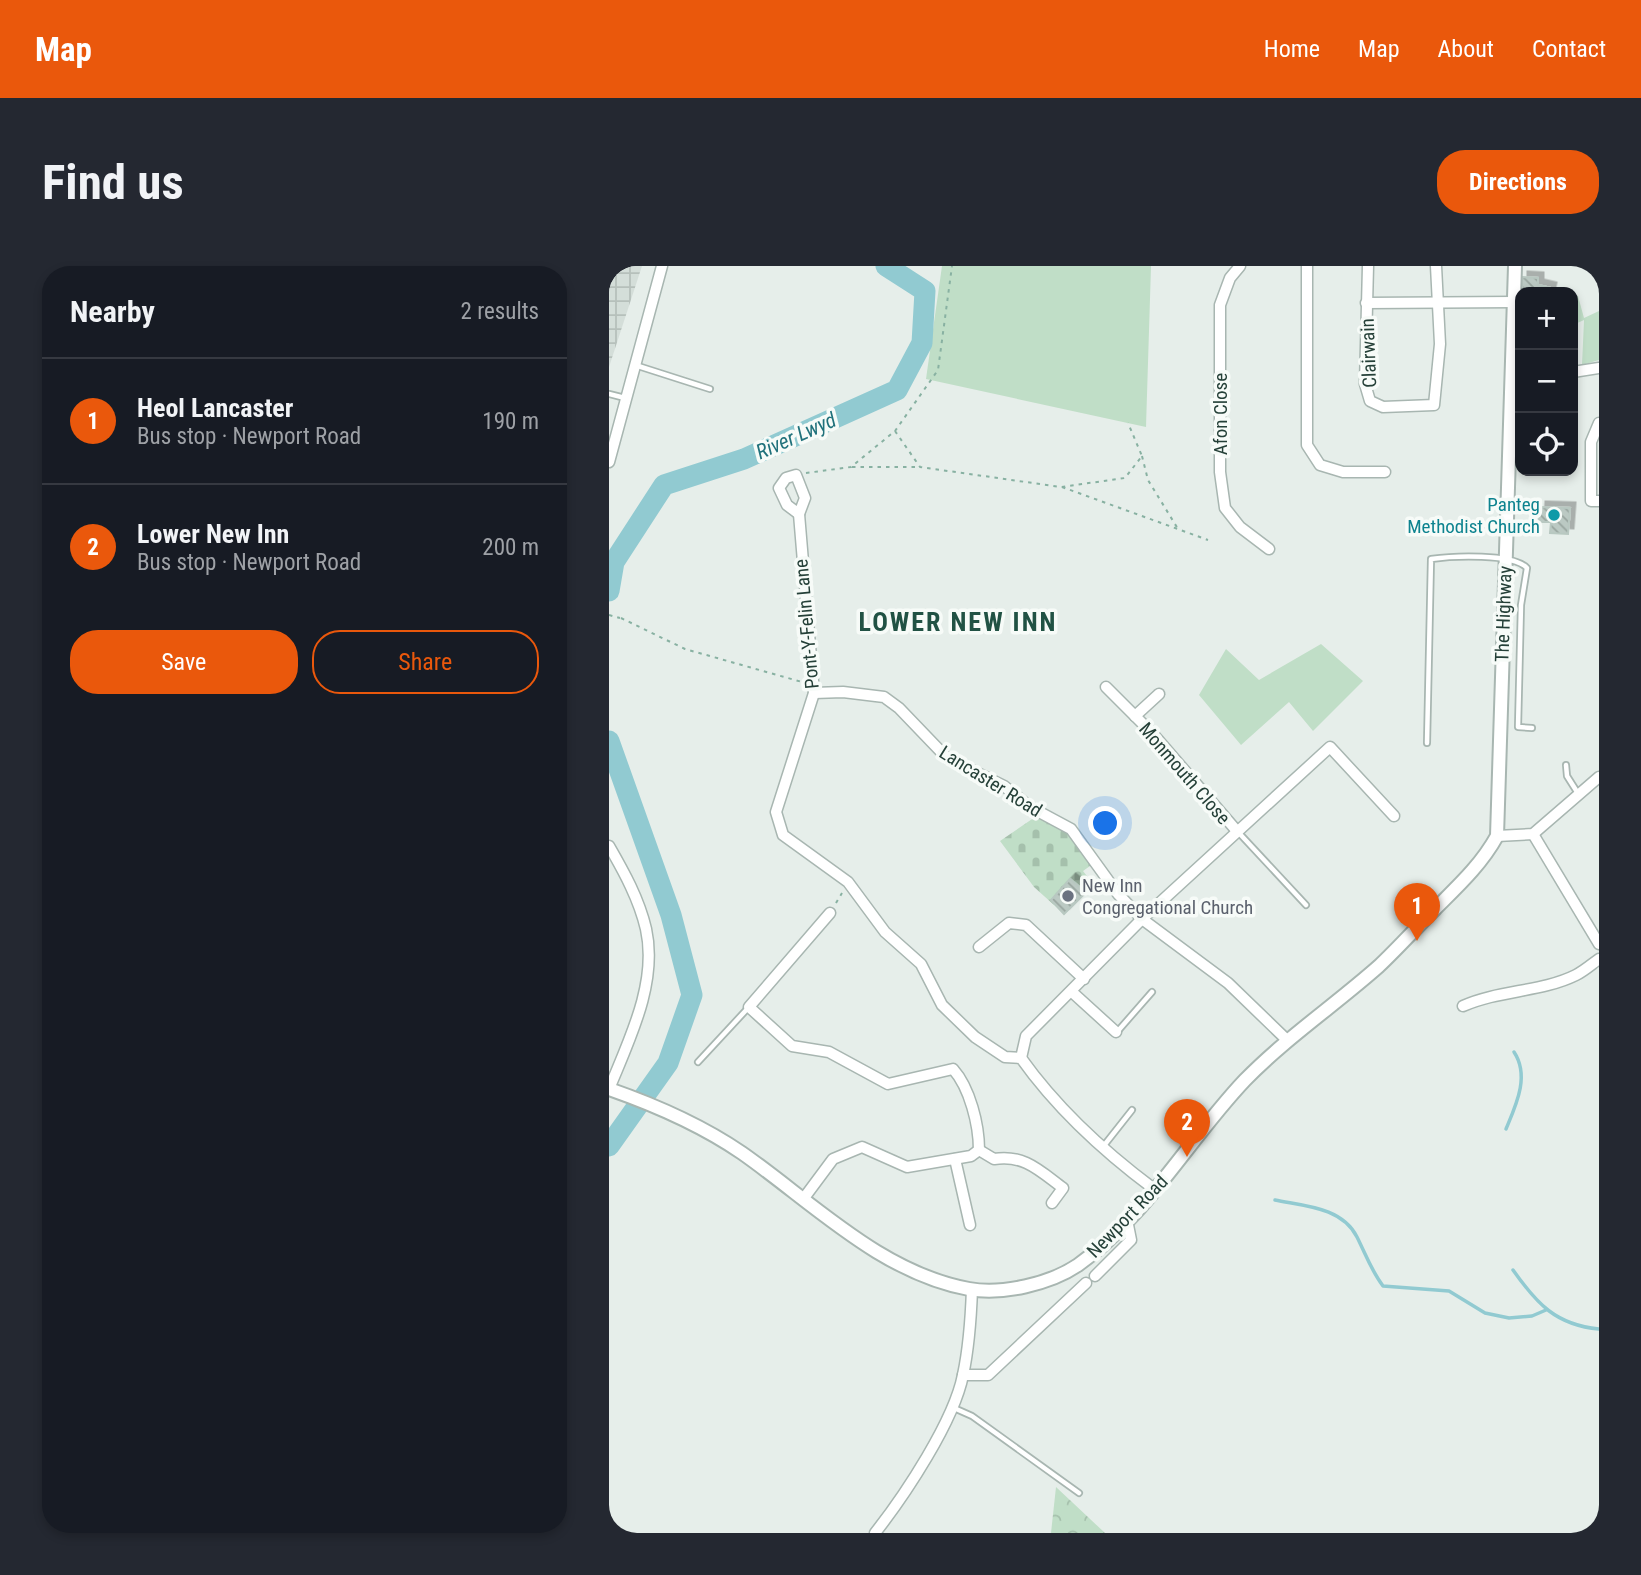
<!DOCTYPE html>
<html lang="en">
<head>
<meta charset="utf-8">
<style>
  body { margin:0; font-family:"Roboto Condensed",sans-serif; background:#242831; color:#f1f3f6 }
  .controls { position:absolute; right:21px; top:21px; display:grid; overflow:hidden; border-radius:14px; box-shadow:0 4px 10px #0003 }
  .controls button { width:63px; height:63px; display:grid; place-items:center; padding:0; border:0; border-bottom:2px solid #363941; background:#171b24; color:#f1f3f6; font:35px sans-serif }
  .you { position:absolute; left:497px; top:558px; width:24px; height:24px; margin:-18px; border:5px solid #fff; border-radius:50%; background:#1a73e8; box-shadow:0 0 0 10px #1a73e833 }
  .badge { display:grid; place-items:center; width:46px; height:46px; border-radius:50%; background:#ea580c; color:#fff; font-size:23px; font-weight:700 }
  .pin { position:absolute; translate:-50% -58px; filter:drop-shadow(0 2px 4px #0008) }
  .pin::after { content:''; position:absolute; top:37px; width:24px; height:21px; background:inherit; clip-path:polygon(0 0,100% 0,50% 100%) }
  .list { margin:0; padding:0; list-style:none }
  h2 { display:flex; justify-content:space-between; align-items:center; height:91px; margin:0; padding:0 28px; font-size:30px }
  h2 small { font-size:23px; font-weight:400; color:#9ea1a6 }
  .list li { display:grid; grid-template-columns:46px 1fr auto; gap:21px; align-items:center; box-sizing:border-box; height:126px; padding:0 28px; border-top:2px solid #363941 }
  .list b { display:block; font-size:26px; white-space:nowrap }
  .list p { margin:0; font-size:23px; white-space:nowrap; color:#9ea1a6 }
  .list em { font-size:23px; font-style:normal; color:#9ea1a6 }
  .actions { display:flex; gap:14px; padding:21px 28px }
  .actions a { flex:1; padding:16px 0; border:2px solid #ea580c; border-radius:28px; text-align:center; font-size:24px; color:#ea580c }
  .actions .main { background:#ea580c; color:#fff }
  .icon { flex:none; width:38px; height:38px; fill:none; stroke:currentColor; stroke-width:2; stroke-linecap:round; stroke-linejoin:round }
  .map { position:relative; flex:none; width:990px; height:1267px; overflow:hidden; border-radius:28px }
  header { display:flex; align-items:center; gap:42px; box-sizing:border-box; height:98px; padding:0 35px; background:#ea580c; color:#fff }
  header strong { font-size:33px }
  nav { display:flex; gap:38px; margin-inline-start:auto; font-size:24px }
  .intro { display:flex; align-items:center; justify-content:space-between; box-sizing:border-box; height:168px; padding:0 42px }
  h1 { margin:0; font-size:49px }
  .button { padding:18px 32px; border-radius:28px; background:#ea580c; color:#fff; font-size:24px; font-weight:700 }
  main { display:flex; gap:42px; padding:0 42px }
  aside { flex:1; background:#171b24; border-radius:28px; box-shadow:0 4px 10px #0003 }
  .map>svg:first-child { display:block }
  .industrial { fill:url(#industrial-grid) }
  .forest { fill:url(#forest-crowns) }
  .cemetery { fill:url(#cemetery-stones) }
  .green { fill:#c0dec7 }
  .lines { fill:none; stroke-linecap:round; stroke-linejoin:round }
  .stream { stroke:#91cad1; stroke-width:3.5 }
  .river { stroke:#91cad1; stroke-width:21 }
  .building { fill:url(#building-back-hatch); stroke:#b8c8c1; stroke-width:2; filter:url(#shadow) }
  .service-casing { stroke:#a8b6b1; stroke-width:8 }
  .minor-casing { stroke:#a8b6b1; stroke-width:13 }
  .tertiary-casing { stroke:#a8b6b1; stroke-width:16 }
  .path { stroke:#88b1a2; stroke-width:2; stroke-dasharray:3.5 5; stroke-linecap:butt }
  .service { stroke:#fff; stroke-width:4.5 }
  .minor { stroke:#fff; stroke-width:10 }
  .tertiary { stroke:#fff; stroke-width:12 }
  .culture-dot { fill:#0f9aa8; stroke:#f7fbf8; stroke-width:2.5 }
  .worship-dot { fill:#6b7280; stroke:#f7fbf8; stroke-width:2.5 }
  .labels { text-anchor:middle; stroke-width:7; stroke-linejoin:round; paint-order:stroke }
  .street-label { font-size:19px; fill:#254038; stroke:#f7fbf8 }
  .culture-label { font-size:19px; fill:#0d838f; stroke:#f7fbf8; text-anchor:end }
  .worship-label { font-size:19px; fill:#5b616d; stroke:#f7fbf8; text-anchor:start }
  .water-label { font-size:21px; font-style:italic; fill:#20717b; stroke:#f7fbf8 }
  .district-label { font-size:26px; font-weight:bold; letter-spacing:2px; fill:#215244; stroke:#f7fbf8 }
</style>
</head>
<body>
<header>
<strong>Map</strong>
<nav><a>Home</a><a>Map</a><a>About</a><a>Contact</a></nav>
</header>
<div class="intro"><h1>Find us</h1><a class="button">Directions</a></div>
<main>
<aside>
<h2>Nearby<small>2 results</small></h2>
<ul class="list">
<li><span class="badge">1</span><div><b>Heol Lancaster</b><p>Bus stop · Newport Road</p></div><em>190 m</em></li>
<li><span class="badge">2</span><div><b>Lower New Inn</b><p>Bus stop · Newport Road</p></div><em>200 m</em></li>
</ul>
<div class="actions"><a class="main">Save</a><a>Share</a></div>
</aside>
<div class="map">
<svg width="990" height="1267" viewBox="0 0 990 1267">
  <defs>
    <pattern id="industrial-grid" width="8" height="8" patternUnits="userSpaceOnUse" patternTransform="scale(1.75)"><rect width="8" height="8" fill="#d4ded9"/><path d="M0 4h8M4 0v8" fill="none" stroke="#b6c0bb"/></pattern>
    <pattern id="forest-crowns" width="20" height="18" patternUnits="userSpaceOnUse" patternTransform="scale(1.75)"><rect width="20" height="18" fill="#c0dec7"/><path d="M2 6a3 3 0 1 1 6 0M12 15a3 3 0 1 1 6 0" fill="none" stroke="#a5c0ac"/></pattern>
    <pattern id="cemetery-stones" width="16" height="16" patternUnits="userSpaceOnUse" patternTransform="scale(1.75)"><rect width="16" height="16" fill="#c0dec7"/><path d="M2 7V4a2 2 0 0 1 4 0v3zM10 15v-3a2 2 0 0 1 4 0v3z" fill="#a5c0ac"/></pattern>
    <pattern id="building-back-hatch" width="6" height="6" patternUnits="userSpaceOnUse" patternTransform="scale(1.75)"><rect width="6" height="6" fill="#bbc9c3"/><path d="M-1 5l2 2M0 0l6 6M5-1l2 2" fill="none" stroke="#98a59f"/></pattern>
    <filter id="shadow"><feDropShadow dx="5.5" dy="-5.5" stdDeviation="0" flood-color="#0004"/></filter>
  </defs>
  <rect width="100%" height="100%" fill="#e6eeea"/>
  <polygon class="industrial" points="0,0 33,0 0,101"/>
  <polygon class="forest" points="447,1221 496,1267 442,1267"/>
  <polygon class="cemetery" points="432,547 462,563 488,595 474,605 485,619 455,648 425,621 391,575"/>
  <g class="green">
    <polygon points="333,0 542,0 537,161 317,113"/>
    <polygon points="964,28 969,30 975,52 990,45 990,94 973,99 975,54 964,59"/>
    <polygon points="712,378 754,415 704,465 680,436 632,479 590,429 617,383 650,414"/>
  </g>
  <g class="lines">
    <g class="stream">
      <path d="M897,863C907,839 921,810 905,786"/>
      <path d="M666,934C695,940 733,941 748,971C757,989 762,1004 774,1020L840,1025L876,1047L900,1052L923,1050L937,1044"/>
      <path d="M904,1004C928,1038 947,1059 990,1063"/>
    </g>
    <g class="river">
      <polyline points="0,325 5,296 55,219 135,193 288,124 313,77 316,25 277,0"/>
      <polyline points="0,475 62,649 83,729 59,797 0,880"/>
    </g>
  </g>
  <g class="building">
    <polygon points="913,11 929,12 929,19 942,22 941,26 913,26"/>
    <polygon points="931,241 961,242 959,268 941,267 942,256 930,256"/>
    <polygon points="461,613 477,626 455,648 442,634"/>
  </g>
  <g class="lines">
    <g class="service-casing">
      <g id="service">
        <polyline points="26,99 101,123"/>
        <polyline points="0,128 16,132"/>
        <path d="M818,477L822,293C843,290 904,287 918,302L912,339L909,461L923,462"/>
        <polyline points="957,499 958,510 970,529"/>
        <polyline points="630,567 697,639"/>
        <polyline points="508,766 543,726"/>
        <polyline points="89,796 140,741"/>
        <polyline points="493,882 523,844"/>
        <polyline points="345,1142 363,1150 470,1227"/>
      </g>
    </g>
    <g class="minor-casing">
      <g id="minor">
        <polyline points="631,0 621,12 611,39 611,206 616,242 631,261 660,283"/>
        <polyline points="698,0 698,179 711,199 734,206 776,206"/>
        <polyline points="759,0 756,118 761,135 774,141 825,139 831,78 827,0"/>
        <polyline points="757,37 906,36"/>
        <polyline points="964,106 990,102"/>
        <polyline points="990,157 982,176 982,235 990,235"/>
        <polyline points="0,196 53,0"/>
        <polygon points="187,209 196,232 190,248 178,239 170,222 177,212"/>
        <path d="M190,248L205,427L167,546L174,569L239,616L276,666L312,698L333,739L366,771L396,791L412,792C449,844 494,885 545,923"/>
        <polyline points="497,421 544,468 627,564"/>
        <polyline points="205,427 234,426 275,431 290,442 338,492 395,520 421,541 462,563 509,628 533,653 619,717 679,775"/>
        <polyline points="526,450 550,428"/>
        <polyline points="924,568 990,678"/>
        <polyline points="888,570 924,568 990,511"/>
        <path d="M0,580C15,606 30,633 37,663C49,717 20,774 0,823"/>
        <path d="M221,647L140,741L183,780L220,786L279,818L344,803C361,822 370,859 370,884"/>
        <polyline points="370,681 400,657 417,659 475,713"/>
        <polyline points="463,726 507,766"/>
        <path d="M854,740C890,724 933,726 967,709C975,705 983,698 990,693"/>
        <polyline points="412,792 417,770 533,653 721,481 785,550"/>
        <path d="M370,884L385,893C415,888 431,905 454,922L443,937"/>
        <polyline points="346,893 361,959"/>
        <polyline points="195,932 224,893 253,881 298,901 362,890 370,884"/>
        <polyline points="486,1010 522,974 518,954"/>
        <polyline points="354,1109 379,1109 477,1017"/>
        <path d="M266,1267C296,1229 345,1155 354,1109C360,1081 362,1051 363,1023"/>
      </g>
    </g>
    <g class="tertiary-casing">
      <path id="tertiary" d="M0,823C46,839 92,859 133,887C203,936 272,1007 360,1023C393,1029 441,1018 469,999C537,951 579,874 636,814C677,772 726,739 770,700C789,682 807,662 826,643C849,620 872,599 888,570L906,0"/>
    </g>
    <g class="path">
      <polyline points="286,165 311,201 452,221 516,212 533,190 519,157"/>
      <polyline points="533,190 539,214 569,263"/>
      <polyline points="243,201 311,201"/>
      <polyline points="197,207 242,201 286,165 329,104 343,0"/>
      <polyline points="453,221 599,274"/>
      <polyline points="0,349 11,352"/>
      <polyline points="12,352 76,383 193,416"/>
      <polyline points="227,637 233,627"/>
    </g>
    <use href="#service" class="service"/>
    <use href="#minor" class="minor"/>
    <use href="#tertiary" class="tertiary"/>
  </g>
  <circle class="culture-dot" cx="945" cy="249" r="7"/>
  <circle class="worship-dot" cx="459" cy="630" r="7"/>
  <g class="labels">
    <g class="street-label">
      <text transform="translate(759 87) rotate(-92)" y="7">Clairwain</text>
      <text transform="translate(611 148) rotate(-90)" y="7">Afon Close</text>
      <text transform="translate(894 348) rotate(-88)" y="7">The Highway</text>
      <text transform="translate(197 358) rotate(-95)" y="7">Pont-Y-Felin Lane</text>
      <text transform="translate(576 507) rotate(49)" y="7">Monmouth Close</text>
      <text transform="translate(382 515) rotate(32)" y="7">Lancaster Road</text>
      <text transform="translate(518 950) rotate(-46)" y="7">Newport Road</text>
    </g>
    <g class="culture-label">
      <text x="931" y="245">Panteg<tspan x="931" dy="22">Methodist Church</tspan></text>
    </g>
    <g class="worship-label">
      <text x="473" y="626">New Inn<tspan x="473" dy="22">Congregational Church</tspan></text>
    </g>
    <g class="water-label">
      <text transform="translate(187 170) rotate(-24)" y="7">River Lwyd</text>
    </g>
    <g class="district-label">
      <text x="349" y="365">LOWER NEW INN</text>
    </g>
  </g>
</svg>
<div class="controls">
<button>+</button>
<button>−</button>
<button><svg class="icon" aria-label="locate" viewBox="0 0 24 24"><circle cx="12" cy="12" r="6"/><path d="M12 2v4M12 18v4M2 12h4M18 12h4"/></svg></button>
</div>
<div class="you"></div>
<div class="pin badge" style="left:808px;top:675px">1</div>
<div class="pin badge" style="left:578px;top:891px">2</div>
</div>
</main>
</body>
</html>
